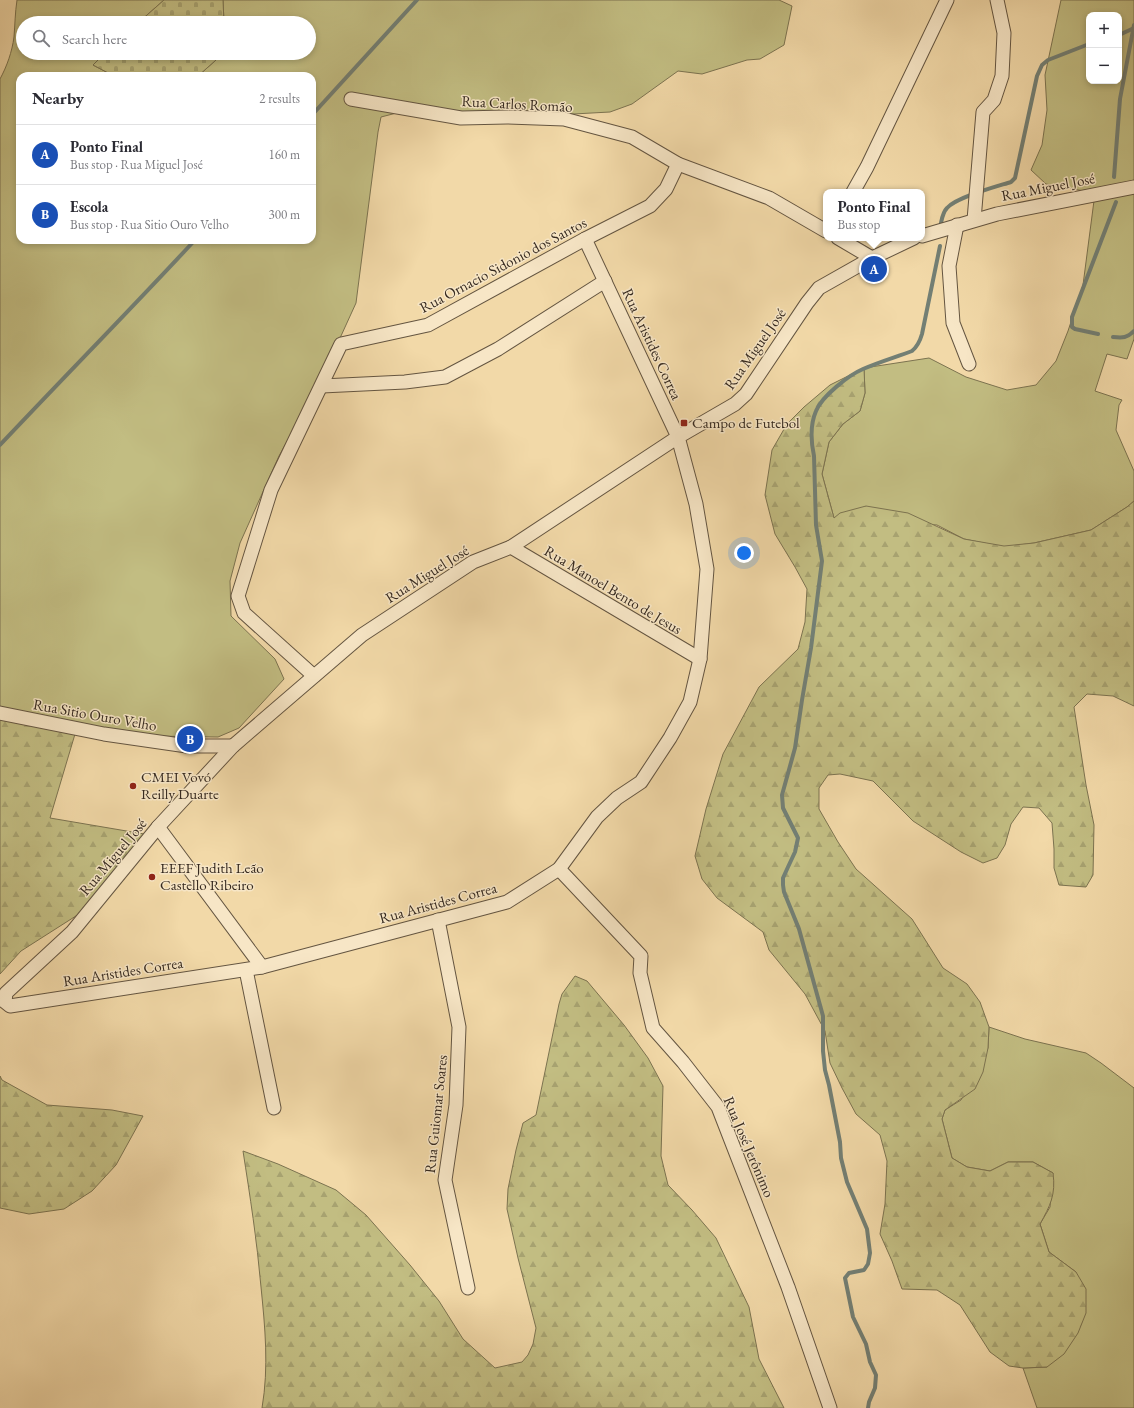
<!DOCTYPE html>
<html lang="en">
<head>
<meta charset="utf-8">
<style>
  body { margin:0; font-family:"EB Garamond",serif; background:#f2f2f3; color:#2b2b33 }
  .controls { position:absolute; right:12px; top:12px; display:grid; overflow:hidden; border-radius:8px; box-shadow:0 2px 6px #0003 }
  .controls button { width:36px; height:36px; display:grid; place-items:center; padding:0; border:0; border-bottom:1px solid #e1e1e2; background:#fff; color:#2b2b33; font:20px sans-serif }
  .you { position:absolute; left:744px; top:553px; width:14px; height:14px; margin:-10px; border:3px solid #fff; border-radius:50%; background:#1a73e8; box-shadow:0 0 0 6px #1a73e833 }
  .badge { display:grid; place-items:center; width:26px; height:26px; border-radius:50%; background:#8f2418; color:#fff; font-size:13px; font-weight:700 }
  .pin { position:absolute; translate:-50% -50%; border:2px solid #fff; box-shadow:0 1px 4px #0006 }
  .popup { position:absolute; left:823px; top:189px; width:102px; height:52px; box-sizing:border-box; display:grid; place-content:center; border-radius:8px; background:#fff; filter:drop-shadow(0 1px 3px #0005); font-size:13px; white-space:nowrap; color:#7c7c81 }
  .popup b { font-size:15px; color:#2b2b33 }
  .popup::after { content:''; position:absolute; left:50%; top:100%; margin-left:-8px; border:8px solid transparent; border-top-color:#fff }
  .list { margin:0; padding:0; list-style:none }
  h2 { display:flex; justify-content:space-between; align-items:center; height:52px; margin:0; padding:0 16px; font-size:17px }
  h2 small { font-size:13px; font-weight:400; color:#7c7c81 }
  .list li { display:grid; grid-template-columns:26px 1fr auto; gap:12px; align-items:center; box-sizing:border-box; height:60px; padding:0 16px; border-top:1px solid #e1e1e2 }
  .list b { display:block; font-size:15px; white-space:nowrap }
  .list p { margin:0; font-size:13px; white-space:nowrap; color:#7c7c81 }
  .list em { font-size:13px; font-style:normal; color:#7c7c81 }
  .icon { flex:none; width:22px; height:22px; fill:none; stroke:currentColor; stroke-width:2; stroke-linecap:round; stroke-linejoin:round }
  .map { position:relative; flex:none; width:1134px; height:1408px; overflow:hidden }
  .search { position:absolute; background:#fff; box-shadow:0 2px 6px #0003; left:16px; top:16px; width:300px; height:44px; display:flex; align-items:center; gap:10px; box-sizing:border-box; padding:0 14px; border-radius:22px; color:#7c7c81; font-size:15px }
  .panel { position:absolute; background:#fff; box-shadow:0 2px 6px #0003; left:16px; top:72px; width:300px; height:172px; border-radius:12px }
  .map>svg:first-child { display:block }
  .green { fill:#c2bd82; stroke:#7c7350; fill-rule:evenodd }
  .forest { fill:url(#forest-firs); stroke:#7c7350 }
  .cemetery { fill:url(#cemetery-stones); stroke:#7c7350 }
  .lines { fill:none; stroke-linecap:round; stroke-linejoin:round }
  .stream { stroke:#737f74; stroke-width:4 }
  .street-casing { stroke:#645541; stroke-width:15 }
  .street { stroke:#f7e6c6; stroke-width:13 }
  .poi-dot { fill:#8f2418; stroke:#f7e6c6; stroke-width:1.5 }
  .labels { text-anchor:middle; stroke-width:3; stroke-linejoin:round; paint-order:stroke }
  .street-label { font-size:15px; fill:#35291f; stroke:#f7e6c6 }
  .poi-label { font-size:15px; fill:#35291f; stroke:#f7e6c6; text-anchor:start }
</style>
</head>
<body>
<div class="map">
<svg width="1134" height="1408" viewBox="0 0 1134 1408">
  <defs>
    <pattern id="forest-firs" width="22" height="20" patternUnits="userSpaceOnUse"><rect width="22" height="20" fill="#c2bd82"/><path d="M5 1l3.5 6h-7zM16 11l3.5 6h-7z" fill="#a7a270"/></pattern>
    <pattern id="cemetery-stones" width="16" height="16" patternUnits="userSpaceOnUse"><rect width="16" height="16" fill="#c2bd82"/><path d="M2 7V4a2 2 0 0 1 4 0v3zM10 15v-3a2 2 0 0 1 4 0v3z" fill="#a7a270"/></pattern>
  </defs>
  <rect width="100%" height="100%" fill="#f2d9a8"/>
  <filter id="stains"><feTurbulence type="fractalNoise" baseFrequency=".005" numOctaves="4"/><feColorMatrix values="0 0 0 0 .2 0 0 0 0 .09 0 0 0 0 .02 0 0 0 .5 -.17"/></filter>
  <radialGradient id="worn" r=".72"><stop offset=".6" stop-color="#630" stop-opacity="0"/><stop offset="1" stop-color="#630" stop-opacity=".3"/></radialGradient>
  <g class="green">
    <path d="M17,0H164L138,23H23V53H105L93,65L114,76H20V240H312V76H198L216,60L218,53H309V23H224L223,0H779L792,6L784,45L760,59L747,60L702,74L678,71L632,104L610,112L555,115L502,116L420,107L381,117L378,132L356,303L320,382L279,456L240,543L230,581L231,616L275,659L284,679L239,728L218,737L149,736L0,710V79C7,66 12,52 14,37C15,25 15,13 17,0Z"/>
    <path d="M1061,0H1134V339L1127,359L1107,354L1095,391L1122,400L1119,405L1116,430L1134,471V501L1127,507L1091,530L1034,543L1004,547L964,539L937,525L834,518L822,474L829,442L843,424L860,411L865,393L864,368L929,358L966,377L1007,390L1036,385L1056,361L1068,331L1083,285L1095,193L1046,184L1031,170L1042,145L1047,110L1045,75ZM1089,15H1119V81H1089Z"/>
    <polygon points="989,1027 1025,1039 1086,1053 1101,1063 1134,1088 1134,1408 1037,1408 1023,1368 1047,1367 1076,1272 1049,1252 1040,1224 1050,1207 1053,1173 1033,1162 1008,1162 990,1171 967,1167 952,1158 942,1119 945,1110 961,1100 988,1048"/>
  </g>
  <g class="forest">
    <path d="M864,368L865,393L860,411L843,424L829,442L822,474L834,518L840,513L866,506L908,513L964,539L1004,546L1034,543L1091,530L1127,507L1134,501V706L1113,696L1087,694L1074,707L1086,785L1094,825L1093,875L1086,887L1059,885L1054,868V849L1052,823L1039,808L1023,807L1011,824L1005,845L997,858L983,863L961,852L913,821L873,781L840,774L828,775L819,788V809L838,842L856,869L912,919L943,968L967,984L980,1002L989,1027L988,1048L983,1072L975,1089L945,1110L942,1119L952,1158L967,1167L990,1171L1008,1162H1033L1053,1173C1056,1195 1050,1206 1040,1224L1049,1252L1076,1272L1086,1289V1313L1078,1333L1064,1354L1047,1367L1023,1368L1009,1366L990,1352L960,1305L937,1290L902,1289L892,1261L880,1234L885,1204L887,1161L880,1135L856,1114L842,1088L830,1063L825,1031L805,994L769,950L763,932L717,898L702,879L695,856L706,809L723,754L759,687L798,649L805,622L807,589L795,567L775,534L765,495L772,450L787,424L804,407L830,385Z"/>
    <polygon points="0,710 78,724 50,818 156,836 79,914 21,951 0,974"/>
    <path d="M575,976L587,981L624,1025L648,1058L663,1086L661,1156L668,1185L692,1210L716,1238L749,1307L759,1359L784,1408H262C269,1367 265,1327 261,1287C257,1241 250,1196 243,1151L278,1164L336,1190L366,1215L410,1265L439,1301L463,1339L495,1368L522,1362L528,1355L533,1344L536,1328L518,1258L507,1209L508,1189L516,1150L523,1123L536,1115L559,1004L562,994Z"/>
    <polygon points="0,1076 2,1080 47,1105 112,1110 143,1116 116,1165 92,1191 64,1209 29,1214 0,1208"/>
  </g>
  <g class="cemetery">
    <polygon points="164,0 223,0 224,23 138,23"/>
    <polygon points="105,53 218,53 216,60 198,76 114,76 93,65"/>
  </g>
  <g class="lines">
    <g class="stream">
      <polyline points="1119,35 1134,28"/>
      <polyline points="312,115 417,0"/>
      <polyline points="1114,177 1120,99 1134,25"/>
      <path d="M941,223C942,218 943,212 947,208C957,197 995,187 1011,182L1015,178L1037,76L1042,65L1048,60L1089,44"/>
      <polyline points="1098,334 1075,329 1072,327 1072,317 1116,202"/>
      <path d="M1113,337C1123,338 1127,338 1134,331"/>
      <path d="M0,445C65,376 131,309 195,240"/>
      <path d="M868,1408L869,1402L875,1388L876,1375L870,1362L866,1344L853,1317L845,1278L849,1273L864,1270L868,1264L870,1253L867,1229L847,1182L841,1158L840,1142L829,1085L825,1070L823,1051V1016L799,929L784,892L783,885V878L788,867L795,852L798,838L783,808L782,795L795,748L802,700L811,648L822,561L816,525L814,456C811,442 810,425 816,411C822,396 849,375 863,369C879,362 896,357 912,351C918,346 920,341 922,334L940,246"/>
    </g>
    <g class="street-casing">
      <g id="street">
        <polyline points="351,99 461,118 507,117 564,119 632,137 678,164 769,198 826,231"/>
        <polyline points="853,192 867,167 947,0"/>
        <polyline points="974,220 983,112 994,100 1002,76 1004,33 997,0"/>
        <polyline points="957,225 949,266 953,323 969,364"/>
        <polyline points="922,236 997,214 1134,187"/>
        <polyline points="838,238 872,258"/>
        <polyline points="585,239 678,437 696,504 707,569 700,659 690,702 670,738 641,782 617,798 597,817 559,869 507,902 262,967 10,1006 5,1002 6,993 72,932 158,827 233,746 362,635 473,562 511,547 678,437 735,404 746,394 807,303 819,288 872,258 914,238"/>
        <polyline points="322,386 405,382 445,377 498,349 605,281"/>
        <polyline points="511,547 700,659"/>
        <polyline points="314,676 244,613 238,596 271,490 341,344 428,325 585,239 650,206 666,189 678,164"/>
        <polyline points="0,713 104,734 187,746 233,746"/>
        <polyline points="158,827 262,967"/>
        <polyline points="559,869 641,956 640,973 653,1028 683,1062 718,1107 788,1287 830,1408"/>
        <polyline points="438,920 459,1027 456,1105 445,1180 468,1288"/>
        <polyline points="246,970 274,1108"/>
      </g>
    </g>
    <use href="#street" class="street"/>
  </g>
  <g class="poi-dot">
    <rect x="680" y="419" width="8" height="8" rx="2"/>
    <circle cx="133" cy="786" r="4"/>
    <circle cx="152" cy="877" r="4"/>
  </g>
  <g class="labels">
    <g class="street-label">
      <text transform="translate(517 104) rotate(3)" y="5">Rua Carlos Romão</text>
      <text transform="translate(1048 187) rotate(-11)" y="5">Rua Miguel José</text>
      <text transform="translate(503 265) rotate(-28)" y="5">Rua Ornacio Sidonio dos Santos</text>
      <text transform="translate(652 344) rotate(65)" y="5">Rua Aristides Correa</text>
      <text transform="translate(755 349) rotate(-55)" y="5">Rua Miguel José</text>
      <text transform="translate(427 574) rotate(-32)" y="5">Rua Miguel José</text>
      <text transform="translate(613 590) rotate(31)" y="5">Rua Manoel Bento de Jesus</text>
      <text transform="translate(95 715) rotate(10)" y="5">Rua Sitio Ouro Velho</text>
      <text transform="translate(113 857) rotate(-50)" y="5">Rua Miguel José</text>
      <text transform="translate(438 903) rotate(-15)" y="5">Rua Aristides Correa</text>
      <text transform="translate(123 972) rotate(-9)" y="5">Rua Aristides Correa</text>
      <text transform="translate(436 1114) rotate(-84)" y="5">Rua Guiomar Soares</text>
      <text transform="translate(749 1147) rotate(67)" y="5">Rua José Jerônimo</text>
    </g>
    <g class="poi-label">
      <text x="692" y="428">Campo de Futebol</text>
      <text x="141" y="782">CMEI Vovó<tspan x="141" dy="17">Reilly Duarte</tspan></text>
      <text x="160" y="873">EEEF Judith Leão<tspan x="160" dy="17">Castello Ribeiro</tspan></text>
    </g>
  </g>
  <rect width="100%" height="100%" filter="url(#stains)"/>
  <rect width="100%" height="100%" fill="url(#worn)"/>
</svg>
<div class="controls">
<button>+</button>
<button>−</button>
</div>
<div class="you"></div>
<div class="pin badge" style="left:874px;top:269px;background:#1a4fb4">A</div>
<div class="popup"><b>Ponto Final</b>Bus stop</div>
<div class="pin badge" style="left:190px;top:739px;background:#1a4fb4">B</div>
<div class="search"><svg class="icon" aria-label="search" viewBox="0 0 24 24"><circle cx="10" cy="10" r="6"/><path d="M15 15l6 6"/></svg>Search here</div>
<section class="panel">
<h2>Nearby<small>2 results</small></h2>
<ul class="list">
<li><span class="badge" style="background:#1a4fb4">A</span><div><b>Ponto Final</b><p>Bus stop · Rua Miguel José</p></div><em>160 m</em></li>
<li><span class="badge" style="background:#1a4fb4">B</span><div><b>Escola</b><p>Bus stop · Rua Sitio Ouro Velho</p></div><em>300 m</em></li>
</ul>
</section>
</div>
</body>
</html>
